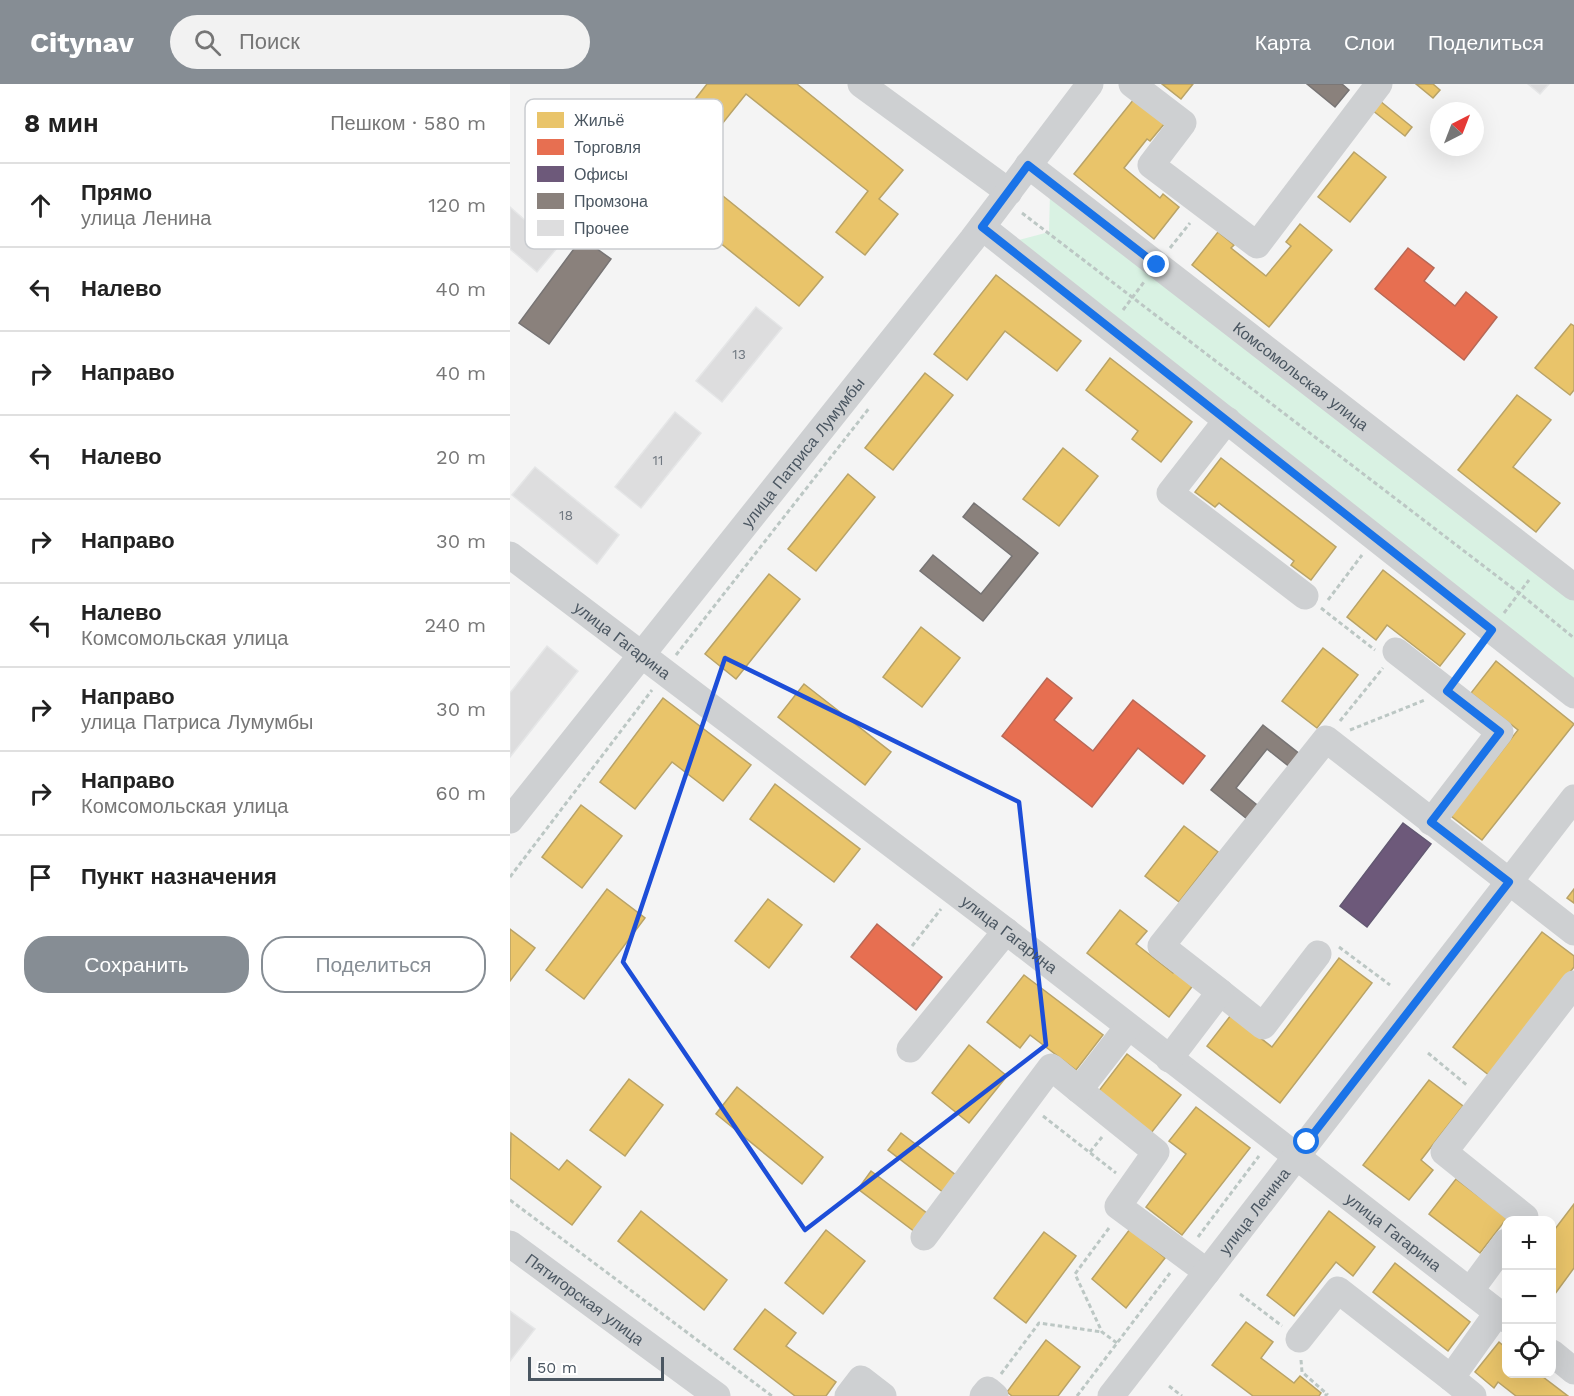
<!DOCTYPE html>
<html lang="ru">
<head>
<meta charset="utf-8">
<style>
  body { margin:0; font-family:"Work Sans",sans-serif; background:#f2f2f2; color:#222 }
  .controls { position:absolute; right:18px; bottom:18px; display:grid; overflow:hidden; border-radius:12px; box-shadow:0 6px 24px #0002 }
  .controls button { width:54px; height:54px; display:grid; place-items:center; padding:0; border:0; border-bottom:2px solid #e0e0e0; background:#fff; color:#222; font:30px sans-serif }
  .compass { position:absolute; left:920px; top:18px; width:54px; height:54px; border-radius:50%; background:#fff; box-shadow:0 6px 24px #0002; rotate:42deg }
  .scale { position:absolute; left:18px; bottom:15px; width:136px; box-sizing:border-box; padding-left:6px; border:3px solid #4a5661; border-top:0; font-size:16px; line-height:21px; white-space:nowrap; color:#4a5661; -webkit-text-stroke:4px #fff; paint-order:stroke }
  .stop { position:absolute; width:18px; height:18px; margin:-14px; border:4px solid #1a73e8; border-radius:50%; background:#fff }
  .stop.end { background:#1a73e8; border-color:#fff; box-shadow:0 2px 6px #0008 }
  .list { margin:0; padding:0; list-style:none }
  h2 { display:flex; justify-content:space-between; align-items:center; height:78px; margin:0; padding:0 24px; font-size:26px }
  h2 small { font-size:20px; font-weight:400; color:#767676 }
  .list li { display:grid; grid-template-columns:39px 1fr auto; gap:18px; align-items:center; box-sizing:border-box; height:84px; padding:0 24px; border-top:2px solid #e0e0e0 }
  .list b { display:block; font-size:22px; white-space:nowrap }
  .list p { margin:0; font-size:20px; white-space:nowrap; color:#767676 }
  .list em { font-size:20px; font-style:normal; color:#767676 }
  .actions { display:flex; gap:12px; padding:18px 24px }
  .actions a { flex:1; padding:14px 0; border:2px solid #868d94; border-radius:24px; text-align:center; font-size:21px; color:#868d94 }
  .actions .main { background:#868d94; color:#fff }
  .icon { flex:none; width:33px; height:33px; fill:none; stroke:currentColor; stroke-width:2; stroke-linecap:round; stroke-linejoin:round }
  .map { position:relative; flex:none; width:1064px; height:1312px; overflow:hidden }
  header { display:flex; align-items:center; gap:36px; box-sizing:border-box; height:84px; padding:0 30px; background:#868d94; color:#fff }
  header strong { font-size:28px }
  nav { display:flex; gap:33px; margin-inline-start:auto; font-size:21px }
  .search { width:420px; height:54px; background:#f2f2f2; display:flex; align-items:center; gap:15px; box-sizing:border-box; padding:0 21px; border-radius:33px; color:#767676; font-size:22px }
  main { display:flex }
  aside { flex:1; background:#fff }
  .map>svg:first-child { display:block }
  .green { fill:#d9f2e3 }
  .homes { fill:#e9c46a; stroke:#b9a367; stroke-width:1.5 }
  .shops { fill:#e76f51; stroke:#b86856; stroke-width:1.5 }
  .offices { fill:#6d597a; stroke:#625872; stroke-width:1.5 }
  .industry { fill:#8a817c; stroke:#777474; stroke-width:1.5 }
  .building { fill:#ddddde; stroke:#e5e6e7; stroke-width:1.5 }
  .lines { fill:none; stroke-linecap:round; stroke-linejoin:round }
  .path { stroke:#bcc7c4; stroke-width:3; stroke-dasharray:4.5 3; stroke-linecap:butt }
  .minor { stroke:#ced0d2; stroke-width:27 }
  .route { stroke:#1a73e8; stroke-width:8 }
  .marked { fill:none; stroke:#1d4ed8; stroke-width:4.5; stroke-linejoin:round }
  .labels { text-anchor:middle; stroke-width:6; stroke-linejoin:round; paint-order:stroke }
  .number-label { font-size:14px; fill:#707881 }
  .street-label { font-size:16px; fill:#4a5661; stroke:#fff }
  .key { fill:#fff; stroke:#c9ccd0; stroke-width:1.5 }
  .key-label { font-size:16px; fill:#4a5661 }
</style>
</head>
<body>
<header>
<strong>Citynav</strong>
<div class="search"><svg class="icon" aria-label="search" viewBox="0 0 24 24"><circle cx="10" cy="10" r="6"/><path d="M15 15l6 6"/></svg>Поиск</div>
<nav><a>Карта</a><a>Слои</a><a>Поделиться</a></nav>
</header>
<main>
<aside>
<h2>8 мин<small>Пешком · 580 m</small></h2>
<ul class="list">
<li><svg class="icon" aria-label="ahead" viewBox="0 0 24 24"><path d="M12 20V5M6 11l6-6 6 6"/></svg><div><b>Прямо</b><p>улица Ленина</p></div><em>120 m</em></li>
<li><svg class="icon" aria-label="left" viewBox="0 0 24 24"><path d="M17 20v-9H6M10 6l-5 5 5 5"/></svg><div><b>Налево</b></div><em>40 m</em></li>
<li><svg class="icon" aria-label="right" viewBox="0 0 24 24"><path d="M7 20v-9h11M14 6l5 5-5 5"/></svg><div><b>Направо</b></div><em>40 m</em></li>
<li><svg class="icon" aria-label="left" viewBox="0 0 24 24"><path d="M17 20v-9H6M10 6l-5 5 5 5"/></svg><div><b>Налево</b></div><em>20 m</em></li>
<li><svg class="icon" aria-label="right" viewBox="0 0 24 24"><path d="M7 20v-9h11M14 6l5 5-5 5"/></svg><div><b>Направо</b></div><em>30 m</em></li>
<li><svg class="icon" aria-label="left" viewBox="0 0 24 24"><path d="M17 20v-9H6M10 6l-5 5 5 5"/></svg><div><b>Налево</b><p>Комсомольская улица</p></div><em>240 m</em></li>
<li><svg class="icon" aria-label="right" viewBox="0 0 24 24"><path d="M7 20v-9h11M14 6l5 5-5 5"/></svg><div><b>Направо</b><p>улица Патриса Лумумбы</p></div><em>30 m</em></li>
<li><svg class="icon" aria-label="right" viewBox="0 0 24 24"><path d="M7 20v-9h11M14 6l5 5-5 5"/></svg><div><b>Направо</b><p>Комсомольская улица</p></div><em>60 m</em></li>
<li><svg class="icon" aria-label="arrive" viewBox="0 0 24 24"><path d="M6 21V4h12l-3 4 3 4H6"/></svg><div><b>Пункт назначения</b></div></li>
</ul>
<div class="actions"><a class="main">Сохранить</a><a>Поделиться</a></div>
</aside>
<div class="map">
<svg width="1064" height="1312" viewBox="0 0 1064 1312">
  <rect width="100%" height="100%" fill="#f4f4f4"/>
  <polygon class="green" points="540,109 1064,513 1064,597 505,157 539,148"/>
  <g class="homes">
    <polygon points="197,0 287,0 393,86 369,115 388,130 355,171 326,148 358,107 236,10 204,50 176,27"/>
    <polygon points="652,0 683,0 671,15"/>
    <polygon points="906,0 923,0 930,6 923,14"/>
    <polygon points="624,15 655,39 640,57 637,55 614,84 650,114 653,110 669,123 644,155 564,90"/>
    <polygon points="870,17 902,43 895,52 862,26"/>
    <polygon points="844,68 876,93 840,138 808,113"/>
    <polygon points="213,112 313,193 289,222 189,142"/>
    <polygon points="790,140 822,166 759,243 682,181 708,148 724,161 721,164 756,192 781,162 776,158"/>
    <polygon points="486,191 571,257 547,287 495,247 457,296 424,270"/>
    <polygon points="1061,240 1064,242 1064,306 1060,311 1025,284"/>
    <polygon points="600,274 682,338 651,378 622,355 628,347 576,306"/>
    <polygon points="415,289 443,311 383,386 355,364"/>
    <polygon points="1007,311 1041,336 1003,383 1050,419 1026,448 948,386"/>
    <polygon points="553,364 588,392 549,442 513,415"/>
    <polygon points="711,374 826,463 801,496 781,481 784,477 709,419 705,423 685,408"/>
    <polygon points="338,390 365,413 306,487 278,465"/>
    <polygon points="873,486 955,550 930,582 877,541 866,556 837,533"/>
    <polygon points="259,490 290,515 226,595 195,570"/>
    <polygon points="411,543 450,574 412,623 373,593"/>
    <polygon points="813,564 848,591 807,644 772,617"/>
    <polygon points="986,577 1064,640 972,756 941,732 1008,646 961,609"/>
    <polygon points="294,600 381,668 355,701 268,633"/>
    <polygon points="153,614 241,681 213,717 162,678 125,725 90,698"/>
    <polygon points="265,700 350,765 324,798 240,735"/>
    <polygon points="71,721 112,752 72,804 32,773"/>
    <polygon points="674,742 708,768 669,818 635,792"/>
    <polygon points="97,805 135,834 74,915 36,886"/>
    <polygon points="1064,805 1064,819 1057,814"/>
    <polygon points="258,815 292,841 259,884 225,857"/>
    <polygon points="610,826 637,847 626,860 663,889 666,885 684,900 659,933 577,869"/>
    <polygon points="0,845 25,864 0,897"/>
    <polygon points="1032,848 1064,872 1064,883 980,992 943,963"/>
    <polygon points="829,874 862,899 770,1019 697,962 721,931 762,963"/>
    <polygon points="514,891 593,951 566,986 520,951 510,964 477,938"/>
    <polygon points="459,961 497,992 459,1039 422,1009"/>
    <polygon points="617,970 671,1011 641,1049 588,1008"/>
    <polygon points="119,995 153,1021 115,1072 80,1046"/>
    <polygon points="919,996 953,1022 911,1076 923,1086 899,1116 853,1081"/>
    <polygon points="227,1003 313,1073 292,1100 206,1030"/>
    <polygon points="686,1023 740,1064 672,1151 636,1123 676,1070 659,1057"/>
    <polygon points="1,1049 49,1086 57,1076 91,1103 62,1141 0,1094"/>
    <polygon points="391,1049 447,1092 434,1109 378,1066"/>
    <polygon points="361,1087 418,1130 405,1148 348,1105"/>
    <polygon points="946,1095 997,1134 970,1169 919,1130"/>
    <polygon points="1064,1120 1064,1184 1042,1214 1042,1149"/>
    <polygon points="131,1127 217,1196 194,1226 108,1157"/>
    <polygon points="819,1127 865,1163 843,1192 826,1178 784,1232 757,1211"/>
    <polygon points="620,1145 655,1174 616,1224 582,1195"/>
    <polygon points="316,1146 355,1177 313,1230 275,1199"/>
    <polygon points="534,1148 566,1172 516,1239 484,1214"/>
    <polygon points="885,1179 960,1238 938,1267 863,1208"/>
    <polygon points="255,1225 286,1249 276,1262 326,1298 316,1312 285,1312 224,1265"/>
    <polygon points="736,1238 763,1258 751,1274 784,1299 790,1292 811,1309 809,1312 743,1312 702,1281"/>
    <polygon points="536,1256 570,1283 548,1312 502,1312 497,1308"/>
    <polygon points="989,1258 996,1264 996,1290 1029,1290 1058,1312 1006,1312 988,1298 984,1304 965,1288"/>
  </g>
  <g class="shops">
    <polygon points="898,164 924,184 914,197 945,222 956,208 987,233 954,276 865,205"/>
    <polygon points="537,594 562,614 544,636 583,667 623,616 695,672 673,700 628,664 582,723 492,652"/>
    <polygon points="367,840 432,893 406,926 341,873"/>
  </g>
  <polygon class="offices" points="893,739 921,760 857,843 830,822"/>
  <g class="industry">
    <polygon points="797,0 832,0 839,6 825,23"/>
    <polygon points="72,154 101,175 39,260 9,239"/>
    <polygon points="464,419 528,469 473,537 410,487 423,471 471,510 502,472 453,433"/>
    <polygon points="753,641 791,671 781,684 757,665 726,704 752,725 742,739 701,706"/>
  </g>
  <g class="building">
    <polygon points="1018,0 1039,0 1030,10"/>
    <polygon points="0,123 47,164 27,188 0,165"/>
    <polygon points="246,223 272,244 212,318 186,297"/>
    <polygon points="165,328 191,349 131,424 105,403"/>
    <polygon points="25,383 109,451 87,480 2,411"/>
    <polygon points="37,562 68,587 0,673 0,609"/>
    <polygon points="0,1227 25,1245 0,1277"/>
  </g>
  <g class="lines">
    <g class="path">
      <polyline points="512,129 1009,509 1064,554"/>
      <polyline points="660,164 680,139"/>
      <polyline points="613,226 634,198"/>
      <polyline points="818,516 852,471"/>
      <polyline points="811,524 865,566"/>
      <polyline points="994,529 1019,496"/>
      <polyline points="166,571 360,323"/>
      <polyline points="950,590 969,563"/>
      <polyline points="830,637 873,584"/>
      <polyline points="840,646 915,616"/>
      <polyline points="0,793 142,606"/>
      <polyline points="402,862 431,825"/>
      <polyline points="829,863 880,901"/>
      <polyline points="918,969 958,1002"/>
      <polyline points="533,1032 606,1089"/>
      <polyline points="580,1068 592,1053"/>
      <polyline points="0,1116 262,1312"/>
      <polyline points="599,1144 565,1190 592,1248 607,1259"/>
      <polyline points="688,1153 749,1072"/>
      <polyline points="730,1210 772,1242"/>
      <polyline points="791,1276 792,1288 817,1310 815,1312"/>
      <polyline points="491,1290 529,1239 592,1248"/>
      <polyline points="659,1302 672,1312"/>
      <polyline points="567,1312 660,1189"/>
    </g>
    <g class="minor">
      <polyline points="351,0 499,108"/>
      <polyline points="622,0 673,39 641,81 747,161 869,0"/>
      <path id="s1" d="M518,81L1064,503"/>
      <polyline points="472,143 1064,611"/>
      <polyline points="717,336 660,409 795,512"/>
      <path id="s2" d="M0,471L496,847L996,1235"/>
      <polyline points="886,567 990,648 921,738"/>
      <path id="s3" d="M0,736L462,156L580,0"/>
      <polyline points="710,908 753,942 808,870"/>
      <polyline points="400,965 496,847"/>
      <polyline points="659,975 710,908 651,862 816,655 1064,848"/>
      <polyline points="569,1006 646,1068 608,1122 697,1188"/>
      <polyline points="1012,1136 1015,1133 934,1068 1064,900"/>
      <polyline points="414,1153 541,983 569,1006 618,943"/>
      <path id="s4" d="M0,1160L207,1312"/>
      <polyline points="960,1207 996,1158"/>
      <polyline points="789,1255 828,1206 941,1294 988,1228"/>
      <polyline points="1042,1269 1064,1287"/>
      <polyline points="941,1294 963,1312"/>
      <polyline points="338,1312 351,1295 373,1312"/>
      <polyline points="473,1312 478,1306 485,1312"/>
      <path id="s5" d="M601,1312L1064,714"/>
    </g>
  </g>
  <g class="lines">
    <polyline class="route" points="647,181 518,81 472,143 982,546 937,607 990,648 921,738 999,798 797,1058"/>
  </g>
  <path class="marked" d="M215,574L509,718L536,961L295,1146L113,878Z"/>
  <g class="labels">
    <g class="number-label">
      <text x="229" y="275">13</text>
      <text x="148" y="381">11</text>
      <text x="56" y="436">18</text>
    </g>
    <g class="street-label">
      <text dy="6" stroke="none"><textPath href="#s1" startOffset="345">Комсомольская улица</textPath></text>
      <text dy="6" stroke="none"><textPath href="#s3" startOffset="470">улица Патриса Лумумбы</textPath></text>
      <text dy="6" stroke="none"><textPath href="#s2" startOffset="141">улица Гагарина</textPath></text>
      <text dy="6" stroke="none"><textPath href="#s2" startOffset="627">улица Гагарина</textPath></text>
      <text dy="6" stroke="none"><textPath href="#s5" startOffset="234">улица Ленина</textPath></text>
      <text dy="6" stroke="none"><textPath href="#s2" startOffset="1113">улица Гагарина</textPath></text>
      <text dy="6" stroke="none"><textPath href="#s4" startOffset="93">Пятигорская улица</textPath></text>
    </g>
  </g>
  <rect x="15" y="15" width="198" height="150" rx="9" class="key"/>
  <rect x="27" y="28" width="27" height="16" fill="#e9c46a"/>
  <rect x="27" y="55" width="27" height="16" fill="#e76f51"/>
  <rect x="27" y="82" width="27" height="16" fill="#6d597a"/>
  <rect x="27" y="109" width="27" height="16" fill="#8a817c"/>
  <rect x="27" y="136" width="27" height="16" fill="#ddddde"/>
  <g class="key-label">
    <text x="64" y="42">Жильё</text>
    <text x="64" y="69">Торговля</text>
    <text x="64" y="96">Офисы</text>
    <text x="64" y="123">Промзона</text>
    <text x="64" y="150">Прочее</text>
  </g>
</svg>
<div class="controls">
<button>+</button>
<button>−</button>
<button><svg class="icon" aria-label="locate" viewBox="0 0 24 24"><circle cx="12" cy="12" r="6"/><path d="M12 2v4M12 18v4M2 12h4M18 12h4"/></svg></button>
</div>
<svg class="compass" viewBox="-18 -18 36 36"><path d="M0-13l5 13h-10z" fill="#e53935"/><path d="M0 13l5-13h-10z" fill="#767676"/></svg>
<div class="scale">50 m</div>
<div class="stop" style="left:797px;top:1058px"></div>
<div class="stop end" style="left:647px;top:181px"></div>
</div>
</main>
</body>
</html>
